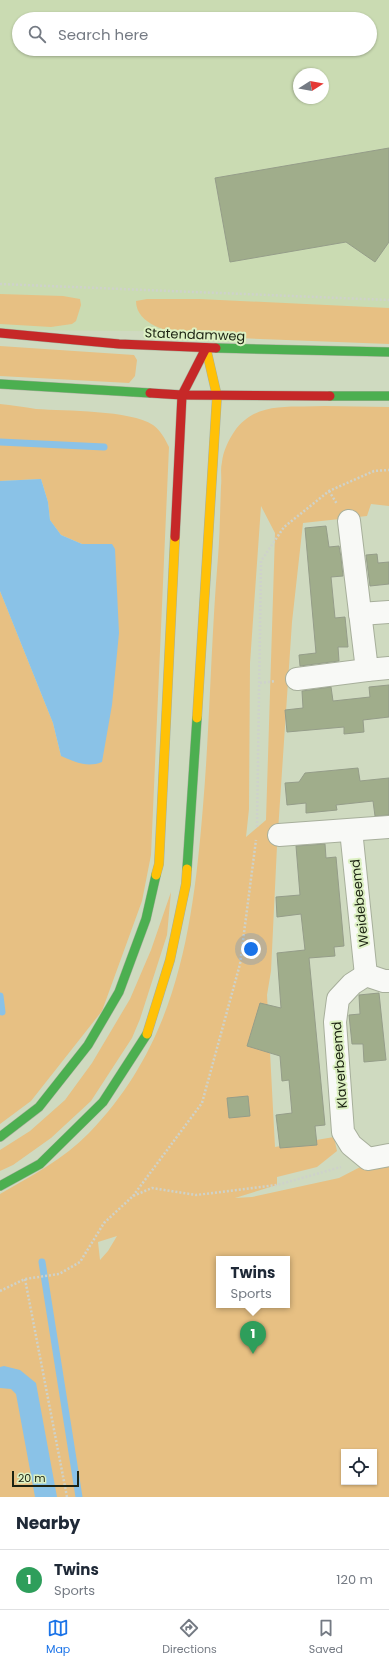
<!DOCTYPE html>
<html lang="en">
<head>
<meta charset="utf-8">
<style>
  body { margin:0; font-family:Poppins,sans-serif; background:#f6f6f7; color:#1f2937 }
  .controls { position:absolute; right:12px; bottom:12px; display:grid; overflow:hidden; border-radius:0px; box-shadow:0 1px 3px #0004 }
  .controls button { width:36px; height:36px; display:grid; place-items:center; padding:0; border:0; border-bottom:1px solid #e0e1e3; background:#fff; color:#1f2937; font:20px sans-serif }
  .compass { position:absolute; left:293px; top:68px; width:36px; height:36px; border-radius:50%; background:#fff; box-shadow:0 1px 3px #0004; rotate:79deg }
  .scale { position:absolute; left:12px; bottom:10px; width:67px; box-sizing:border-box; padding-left:4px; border:2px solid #1c2312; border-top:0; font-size:11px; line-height:14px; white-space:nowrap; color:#1c2312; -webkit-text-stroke:3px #ddf1c3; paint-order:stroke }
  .you { position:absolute; left:251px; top:949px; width:14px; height:14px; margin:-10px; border:3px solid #fff; border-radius:50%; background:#1a73e8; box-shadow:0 0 0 6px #1a73e833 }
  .badge { display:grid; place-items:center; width:26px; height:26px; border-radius:50%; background:#1a73e8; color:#fff; font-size:13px; font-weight:700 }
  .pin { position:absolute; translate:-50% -33px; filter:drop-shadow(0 1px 2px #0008) }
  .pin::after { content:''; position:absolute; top:21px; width:14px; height:12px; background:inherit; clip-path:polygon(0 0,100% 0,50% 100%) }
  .popup { position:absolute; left:216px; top:1256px; width:74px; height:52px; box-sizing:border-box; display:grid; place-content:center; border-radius:0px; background:#fff; filter:drop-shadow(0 1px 3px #0005); font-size:13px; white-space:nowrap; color:#747a83 }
  .popup b { font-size:15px; color:#1f2937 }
  .popup::after { content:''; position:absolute; left:50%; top:100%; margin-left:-8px; border:8px solid transparent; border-top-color:#fff }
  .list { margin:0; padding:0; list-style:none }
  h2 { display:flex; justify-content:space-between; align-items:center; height:52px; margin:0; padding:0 16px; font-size:17px }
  h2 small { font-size:13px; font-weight:400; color:#747a83 }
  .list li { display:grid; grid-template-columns:26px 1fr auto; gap:12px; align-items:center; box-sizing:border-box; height:60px; padding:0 16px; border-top:1px solid #e0e1e3 }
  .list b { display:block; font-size:15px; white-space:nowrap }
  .list p { margin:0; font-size:13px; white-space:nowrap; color:#747a83 }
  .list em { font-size:13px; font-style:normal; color:#747a83 }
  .icon { flex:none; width:22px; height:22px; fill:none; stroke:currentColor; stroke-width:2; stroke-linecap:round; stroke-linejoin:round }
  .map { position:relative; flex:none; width:389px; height:1497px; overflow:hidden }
  .search { position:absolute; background:#fff; box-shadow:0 1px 3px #0004; left:12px; right:12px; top:12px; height:44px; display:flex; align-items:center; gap:10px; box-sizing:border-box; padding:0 14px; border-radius:22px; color:#747a83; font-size:15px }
  .sheet { height:112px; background:#fff }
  nav { display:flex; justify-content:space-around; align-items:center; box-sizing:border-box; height:56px; border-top:1px solid #e0e1e3; background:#fff; font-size:11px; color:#747a83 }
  nav a { display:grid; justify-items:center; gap:2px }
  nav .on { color:#1a73e8 }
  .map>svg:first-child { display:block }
  .built { fill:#cadbb2; fill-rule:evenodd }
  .green { fill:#e7c083; fill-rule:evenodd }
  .water { fill:#8ac2e7 }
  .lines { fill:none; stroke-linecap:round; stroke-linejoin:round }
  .stream { stroke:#8ac2e7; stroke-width:7 }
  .building { fill:#a0ad8b; stroke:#959d89 }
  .street-casing { stroke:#a7af9b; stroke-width:24 }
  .fast-casing { stroke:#a7af9b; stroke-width:10 }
  .slow-casing { stroke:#a7af9b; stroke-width:10 }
  .jam-casing { stroke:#a7af9b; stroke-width:10 }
  .path { stroke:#ced2ca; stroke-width:2.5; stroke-dasharray:2 2; stroke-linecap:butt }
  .street { stroke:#f8f9f6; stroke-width:22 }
  .fast { stroke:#4caf50; stroke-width:9 }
  .slow { stroke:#ffc107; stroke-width:9 }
  .jam { stroke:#c62828; stroke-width:9 }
  .labels { text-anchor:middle; stroke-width:4; stroke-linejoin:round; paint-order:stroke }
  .street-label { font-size:13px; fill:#1c2312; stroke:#ddf1c3 }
</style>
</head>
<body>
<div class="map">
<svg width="389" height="1497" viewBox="0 0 389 1497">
  <rect width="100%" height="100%" fill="#cfdac0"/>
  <path class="built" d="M0,0H389V333L0,330ZM19,19H370V49H19ZM299,74H323V98H299Z"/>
  <g class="green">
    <polygon points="0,294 63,296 80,299 81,305 76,321 72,324 51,327 0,324"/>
    <path d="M147,299H199L389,308V344L188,336C170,332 136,325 136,301Z"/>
    <polygon points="0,346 134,355 137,360 135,376 129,383 0,376"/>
    <path d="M0,404C12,405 24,407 36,409C66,411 130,410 153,425C161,431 165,439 169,447L151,855L142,901L102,1011L31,1101L0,1124V591L53,723L61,756L112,544H82L61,535L50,520L48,502L41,479L0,481Z"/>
    <path d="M325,406L389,407V506L371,504L367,516L303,523L292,622L277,846L271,971L267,995L275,1147L334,1137L337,1151L317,1167L277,1177V1185L235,1198L252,1197L339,1178L366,1164L389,1159V1497H0V1194C31,1176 64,1159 89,1133C178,1041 193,928 203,806C210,723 211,640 218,557C220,533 220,509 221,486C222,478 220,470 222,462C223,452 228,441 234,432C256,400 291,408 325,406ZM261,506L275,533L266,820L246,837L249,809L250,663ZM117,1236L108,1251L100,1260L98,1242ZM219,1259H287V1305H219ZM344,1452H374V1482H344Z"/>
    <polygon points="171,892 167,935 140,1019 132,1038 91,1101 51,1138 13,1165 0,1171 0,1150 30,1131 65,1100 92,1063 130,999 151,950"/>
  </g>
  <g class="water">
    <path d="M41,479L48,502L50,520L61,535L82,544H112L115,549L119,633L112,705L102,762C87,768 75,762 61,756L53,723L0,591V481Z"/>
    <polygon points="4,1366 20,1370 36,1383 57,1497 35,1497 16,1394 11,1389 0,1388 0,1367"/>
  </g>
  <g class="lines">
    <g class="stream">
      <polyline points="0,442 104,447"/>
      <polyline points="0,996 2,1012"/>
      <polyline points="42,1262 79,1497"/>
    </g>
  </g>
  <g class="building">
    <polygon points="389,148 389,242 375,262 346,242 230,262 215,178"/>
    <polygon points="326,526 329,547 339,546 341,557 343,576 331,577 335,618 345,617 348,647 338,647 339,661 300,666 299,655 316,653 305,528"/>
    <polygon points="377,554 378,563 389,562 389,584 370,586 366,555"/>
    <polygon points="389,685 389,717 363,720 364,732 344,734 344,727 287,732 285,710 303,708 302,691 331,687 333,701 370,697 369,687"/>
    <polygon points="358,768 360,781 389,778 389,815 375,816 373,801 336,805 337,810 306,813 306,803 287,805 285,783 299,782 305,773"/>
    <polygon points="325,844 326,858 336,857 344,946 334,947 335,956 309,958 325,1125 315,1126 317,1145 280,1148 276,1115 292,1113 289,1080 282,1081 280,1056 247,1046 260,1003 281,1008 277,953 305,950 301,914 277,917 276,897 300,895 296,846"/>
    <polygon points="379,993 386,1060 364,1062 363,1044 352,1044 349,1015 360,1014 359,995"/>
    <polygon points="248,1096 250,1116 229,1118 227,1098"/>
  </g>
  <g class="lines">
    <g class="street-casing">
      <g id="street">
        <polyline points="349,521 367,670 389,668"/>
        <polyline points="360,614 389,612"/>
        <polyline points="297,679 367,670"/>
        <polyline points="351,830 366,975"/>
        <polyline points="279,835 389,827"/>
        <polyline points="389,981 384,981 366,975 352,984 338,999 335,1022 343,1132 351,1145 368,1159 389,1155"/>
      </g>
    </g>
    <g class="fast-casing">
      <g id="fast">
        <polyline points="216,348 389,352"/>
        <polyline points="0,384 150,393"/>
        <polyline points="330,396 389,396"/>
        <polyline points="187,869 197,718"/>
        <polyline points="0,1137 39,1107 88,1045 119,992 146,919 156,875"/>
        <polyline points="0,1186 40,1164 103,1102 147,1034"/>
      </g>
    </g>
    <g class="slow-casing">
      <g id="slow">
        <polyline points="197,718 217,396 206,348"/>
        <polyline points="156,875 159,864 175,537"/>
        <polyline points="147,1034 170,960 186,884 187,869"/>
      </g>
    </g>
    <g class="jam-casing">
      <g id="jam">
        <polyline points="0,333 119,344 216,348"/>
        <polyline points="150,393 182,395 330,396"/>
        <polyline points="175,537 182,395 206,348"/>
      </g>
    </g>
    <g class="path">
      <polyline points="0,284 389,300"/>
      <polyline points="329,491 337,504"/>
      <polyline points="260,683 275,681"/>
      <polyline points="257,827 261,561 284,527 329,491 374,471 389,470"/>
      <polyline points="133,1196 202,1103 240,964 256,840"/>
      <polyline points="25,1279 67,1497"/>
      <polyline points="0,1291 25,1279 59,1274 80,1262 104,1223 133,1196 152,1188 196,1195 277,1185 341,1167"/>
    </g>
    <use href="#street" class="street"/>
    <use href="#fast" class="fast"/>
    <use href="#slow" class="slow"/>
    <use href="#jam" class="jam"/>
  </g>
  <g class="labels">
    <g class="street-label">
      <text transform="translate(195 334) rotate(2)" y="5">Statendamweg</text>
      <text transform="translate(359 903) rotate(-96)" y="5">Weidebeemd</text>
      <text transform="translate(339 1065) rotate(-94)" y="5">Klaverbeemd</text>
    </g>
  </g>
</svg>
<div class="controls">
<button><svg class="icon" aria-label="locate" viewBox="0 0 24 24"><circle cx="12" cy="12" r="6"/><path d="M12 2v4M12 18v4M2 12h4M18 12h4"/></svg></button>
</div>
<svg class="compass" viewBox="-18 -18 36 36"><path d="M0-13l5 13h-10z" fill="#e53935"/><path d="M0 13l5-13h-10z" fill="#747a83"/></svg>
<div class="scale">20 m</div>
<div class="you"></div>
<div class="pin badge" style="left:253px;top:1354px;background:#2e9e5b">1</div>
<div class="popup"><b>Twins</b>Sports</div>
<div class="search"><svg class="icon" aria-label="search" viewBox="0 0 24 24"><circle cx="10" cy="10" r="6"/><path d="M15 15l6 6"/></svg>Search here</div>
</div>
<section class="sheet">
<h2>Nearby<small></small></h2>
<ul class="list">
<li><span class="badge" style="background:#2e9e5b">1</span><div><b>Twins</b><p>Sports</p></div><em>120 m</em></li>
</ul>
</section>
<nav>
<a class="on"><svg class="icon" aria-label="map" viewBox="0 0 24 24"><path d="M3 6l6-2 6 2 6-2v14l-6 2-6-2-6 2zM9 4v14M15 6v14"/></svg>Map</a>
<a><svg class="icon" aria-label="directions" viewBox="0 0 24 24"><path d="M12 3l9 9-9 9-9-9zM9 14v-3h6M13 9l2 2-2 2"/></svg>Directions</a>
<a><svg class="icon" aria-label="saved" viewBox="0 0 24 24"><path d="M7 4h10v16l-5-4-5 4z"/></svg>Saved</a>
</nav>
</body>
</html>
